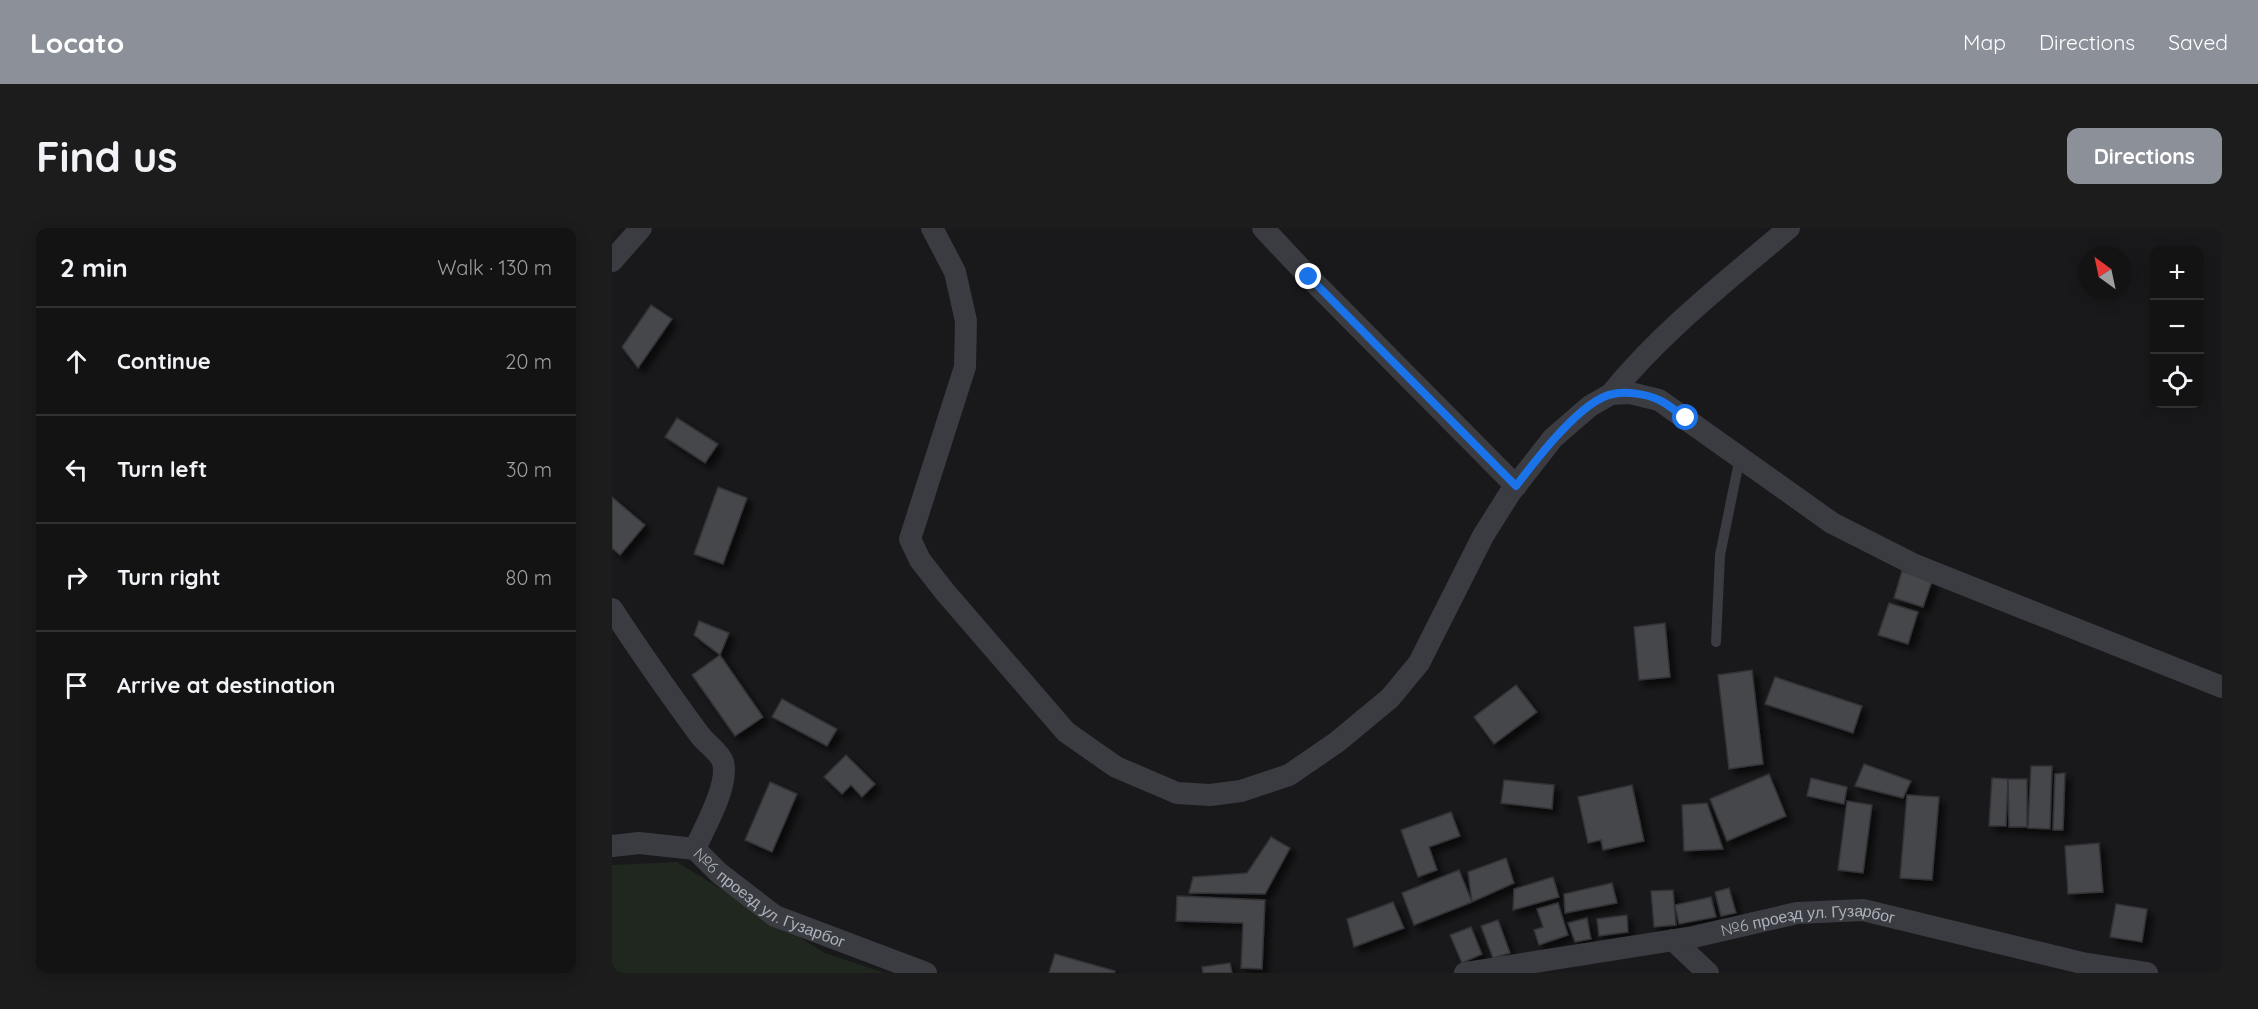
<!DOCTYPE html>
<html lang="en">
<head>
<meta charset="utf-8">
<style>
  body { margin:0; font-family:Quicksand,sans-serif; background:#1c1c1d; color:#f1f3f6 }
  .controls { position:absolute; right:18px; top:18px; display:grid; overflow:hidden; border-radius:12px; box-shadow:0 3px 15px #0003 }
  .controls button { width:54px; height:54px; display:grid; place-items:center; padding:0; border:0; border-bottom:2px solid #323234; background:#131314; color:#f1f3f6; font:30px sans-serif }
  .compass { position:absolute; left:1466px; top:18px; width:54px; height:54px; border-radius:50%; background:#131314; box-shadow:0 3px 15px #0003; rotate:327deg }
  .stop { position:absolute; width:18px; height:18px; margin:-14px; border:4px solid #1a73e8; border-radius:50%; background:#fff }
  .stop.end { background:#1a73e8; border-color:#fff; box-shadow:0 2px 6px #0008 }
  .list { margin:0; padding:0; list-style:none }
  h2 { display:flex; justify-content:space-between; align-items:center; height:78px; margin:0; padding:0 24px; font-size:26px }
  h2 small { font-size:20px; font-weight:400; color:#9d9ea0 }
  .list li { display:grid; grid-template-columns:39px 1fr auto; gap:18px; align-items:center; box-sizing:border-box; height:108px; padding:0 24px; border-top:2px solid #323234 }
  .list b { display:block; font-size:22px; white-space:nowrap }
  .list em { font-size:20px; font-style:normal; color:#9d9ea0 }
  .icon { flex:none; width:33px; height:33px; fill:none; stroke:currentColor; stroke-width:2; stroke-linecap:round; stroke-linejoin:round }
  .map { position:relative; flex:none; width:1610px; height:745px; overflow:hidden; border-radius:12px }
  header { display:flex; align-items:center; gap:36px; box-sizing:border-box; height:84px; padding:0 30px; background:#8c9099; color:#fff }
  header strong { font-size:28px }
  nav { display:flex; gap:33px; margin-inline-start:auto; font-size:21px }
  .intro { display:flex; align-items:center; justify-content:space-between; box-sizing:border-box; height:144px; padding:0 36px }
  h1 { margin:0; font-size:42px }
  .button { padding:15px 27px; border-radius:12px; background:#8c9099; color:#fff; font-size:21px; font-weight:700 }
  main { display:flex; gap:36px; padding:0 36px }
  aside { flex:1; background:#131314; border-radius:12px; box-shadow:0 3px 15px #0003 }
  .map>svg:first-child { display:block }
  .green { fill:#1f271f }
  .building { fill:#45474b; stroke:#333337; stroke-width:1.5; filter:url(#shadow) }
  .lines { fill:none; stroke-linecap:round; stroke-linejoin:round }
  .service { stroke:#3a3c41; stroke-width:10 }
  .minor { stroke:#3a3c41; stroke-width:22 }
  .route { stroke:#1a73e8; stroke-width:8 }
  .labels { text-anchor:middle; stroke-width:4.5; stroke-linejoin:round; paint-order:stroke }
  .street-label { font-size:16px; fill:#abb1bb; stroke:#141416 }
</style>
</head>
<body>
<header>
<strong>Locato</strong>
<nav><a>Map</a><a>Directions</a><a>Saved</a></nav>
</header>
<div class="intro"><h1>Find us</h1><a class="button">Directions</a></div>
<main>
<aside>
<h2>2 min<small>Walk · 130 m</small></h2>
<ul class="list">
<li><svg class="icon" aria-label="ahead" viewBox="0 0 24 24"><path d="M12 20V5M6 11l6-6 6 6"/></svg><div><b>Continue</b></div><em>20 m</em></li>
<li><svg class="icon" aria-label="left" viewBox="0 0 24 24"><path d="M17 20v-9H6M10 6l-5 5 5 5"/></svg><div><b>Turn left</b></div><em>30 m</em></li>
<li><svg class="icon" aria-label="right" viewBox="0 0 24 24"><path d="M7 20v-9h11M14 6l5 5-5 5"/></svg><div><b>Turn right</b></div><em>80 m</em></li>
<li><svg class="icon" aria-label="arrive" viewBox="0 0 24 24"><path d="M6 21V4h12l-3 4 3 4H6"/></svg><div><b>Arrive at destination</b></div></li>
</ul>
</aside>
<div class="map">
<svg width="1610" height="745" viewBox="0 0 1610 745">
  <defs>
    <filter id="shadow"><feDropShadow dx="5.5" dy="5.5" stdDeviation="3" flood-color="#0009"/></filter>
  </defs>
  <rect width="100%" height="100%" fill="#19191b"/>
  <polygon class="green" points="65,634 213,725 273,745 0,745 0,637"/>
  <g class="building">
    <polygon points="39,77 60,91 26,140 10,119"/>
    <polygon points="65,190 106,216 93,235 53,209"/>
    <polygon points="106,259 135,270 111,336 82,326"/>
    <polygon points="0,269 33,297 8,327 0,320"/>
    <polygon points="1290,343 1320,353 1311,379 1282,370"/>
    <polygon points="1277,375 1306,384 1296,416 1266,407"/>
    <polygon points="87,393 117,405 108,427 82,407"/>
    <polygon points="1053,395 1058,449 1027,452 1022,399"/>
    <polygon points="108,427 151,489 123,508 80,447"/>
    <polygon points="1140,442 1151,536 1117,541 1106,447"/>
    <polygon points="1163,449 1250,478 1241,505 1153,476"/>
    <polygon points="904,457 925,484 882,516 862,489"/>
    <polygon points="170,471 225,501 215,518 160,489"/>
    <polygon points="234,527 263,556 250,569 239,557 230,566 212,549"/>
    <polygon points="1252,536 1299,553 1291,570 1243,558"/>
    <polygon points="1419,538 1440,538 1438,601 1416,600"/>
    <polygon points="1453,545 1451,602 1441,602 1443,546"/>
    <polygon points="1157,546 1174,588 1115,613 1098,571"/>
    <polygon points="1199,550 1235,559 1232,576 1195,568"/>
    <polygon points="1380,550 1396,551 1394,598 1377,598"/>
    <polygon points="1396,551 1415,551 1415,599 1397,599"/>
    <polygon points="892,552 942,557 940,581 889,575"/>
    <polygon points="158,554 185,566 160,624 133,612"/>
    <polygon points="1020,557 1032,613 991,622 989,612 976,615 966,569"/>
    <polygon points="1295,567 1327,569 1320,652 1288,650"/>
    <polygon points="1235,573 1260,577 1251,645 1226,642"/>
    <polygon points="1095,575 1111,621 1072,623 1070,577"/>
    <polygon points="839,584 848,608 817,619 825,642 806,649 789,602"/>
    <polygon points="659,609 678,620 653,666 577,665 581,649 635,645"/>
    <polygon points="1487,615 1491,664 1456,666 1453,618"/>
    <polygon points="894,630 902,655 860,674 856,644"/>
    <polygon points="847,642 860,674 802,697 790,665"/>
    <polygon points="941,649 947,669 901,682 902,661"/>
    <polygon points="1000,655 1005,675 953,685 952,666"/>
    <polygon points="1117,660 1124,685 1109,688 1103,664"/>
    <polygon points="1061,662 1064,697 1042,699 1039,663"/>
    <polygon points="565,668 653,672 650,741 629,740 631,695 564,693"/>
    <polygon points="1099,669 1104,689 1067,696 1063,677"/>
    <polygon points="781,674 792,700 742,719 735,691"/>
    <polygon points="946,675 956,707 927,717 922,702 931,699 925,681"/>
    <polygon points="1504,676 1535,681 1530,714 1498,709"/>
    <polygon points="1015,687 1016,704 987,708 985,691"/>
    <polygon points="975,690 979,711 963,714 956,695"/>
    <polygon points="886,692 898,725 881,730 869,698"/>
    <polygon points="859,699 870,726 850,735 838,707"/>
    <polygon points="443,726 503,743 502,745 437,745"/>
    <polygon points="618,735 620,745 591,745 590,739"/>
  </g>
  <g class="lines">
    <polyline class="service" points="1104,414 1108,327 1128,229"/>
    <g class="minor">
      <polyline points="320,0 343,44 354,93 353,139 298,311 308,332 333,364 454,504 504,539 565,565 598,567 629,563 677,547 725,514 778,470 807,435 871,308 898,265 941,210 978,178 999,166 1018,165 1047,172 1220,295 1303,337 1610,459"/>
      <polyline points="651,0 697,49 904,258"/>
      <polyline points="0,33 29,0"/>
      <path d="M999,166C1050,103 1116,52 1177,0"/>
      <path d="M0,381C28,424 57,465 87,506C94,516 107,523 111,534C117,558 93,598 83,621"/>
      <path id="s1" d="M0,618L27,615L83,621L107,645L163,688L314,745"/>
      <polyline points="1061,712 1096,745"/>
      <path id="s2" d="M853,745L1081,709L1185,685L1251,682L1470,735L1535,745"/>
    </g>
  </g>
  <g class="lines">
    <path class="route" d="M697,49L904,258C923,233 970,171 1001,166C1014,163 1035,166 1047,172C1056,176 1066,185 1074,190"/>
  </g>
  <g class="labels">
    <g class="street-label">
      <text dy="6" stroke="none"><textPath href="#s1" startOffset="174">№6 проезд ул. Гузарбог</textPath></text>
      <text dy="6" stroke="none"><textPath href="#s2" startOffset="348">№6 проезд ул. Гузарбог</textPath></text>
    </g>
  </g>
</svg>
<div class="controls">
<button>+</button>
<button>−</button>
<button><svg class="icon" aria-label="locate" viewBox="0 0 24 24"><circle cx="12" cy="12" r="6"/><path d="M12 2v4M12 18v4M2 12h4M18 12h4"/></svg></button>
</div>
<svg class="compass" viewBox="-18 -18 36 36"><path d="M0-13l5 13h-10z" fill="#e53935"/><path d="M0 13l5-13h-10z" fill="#9d9ea0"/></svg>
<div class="stop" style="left:1074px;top:190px"></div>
<div class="stop end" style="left:697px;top:49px"></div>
</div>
</main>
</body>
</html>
